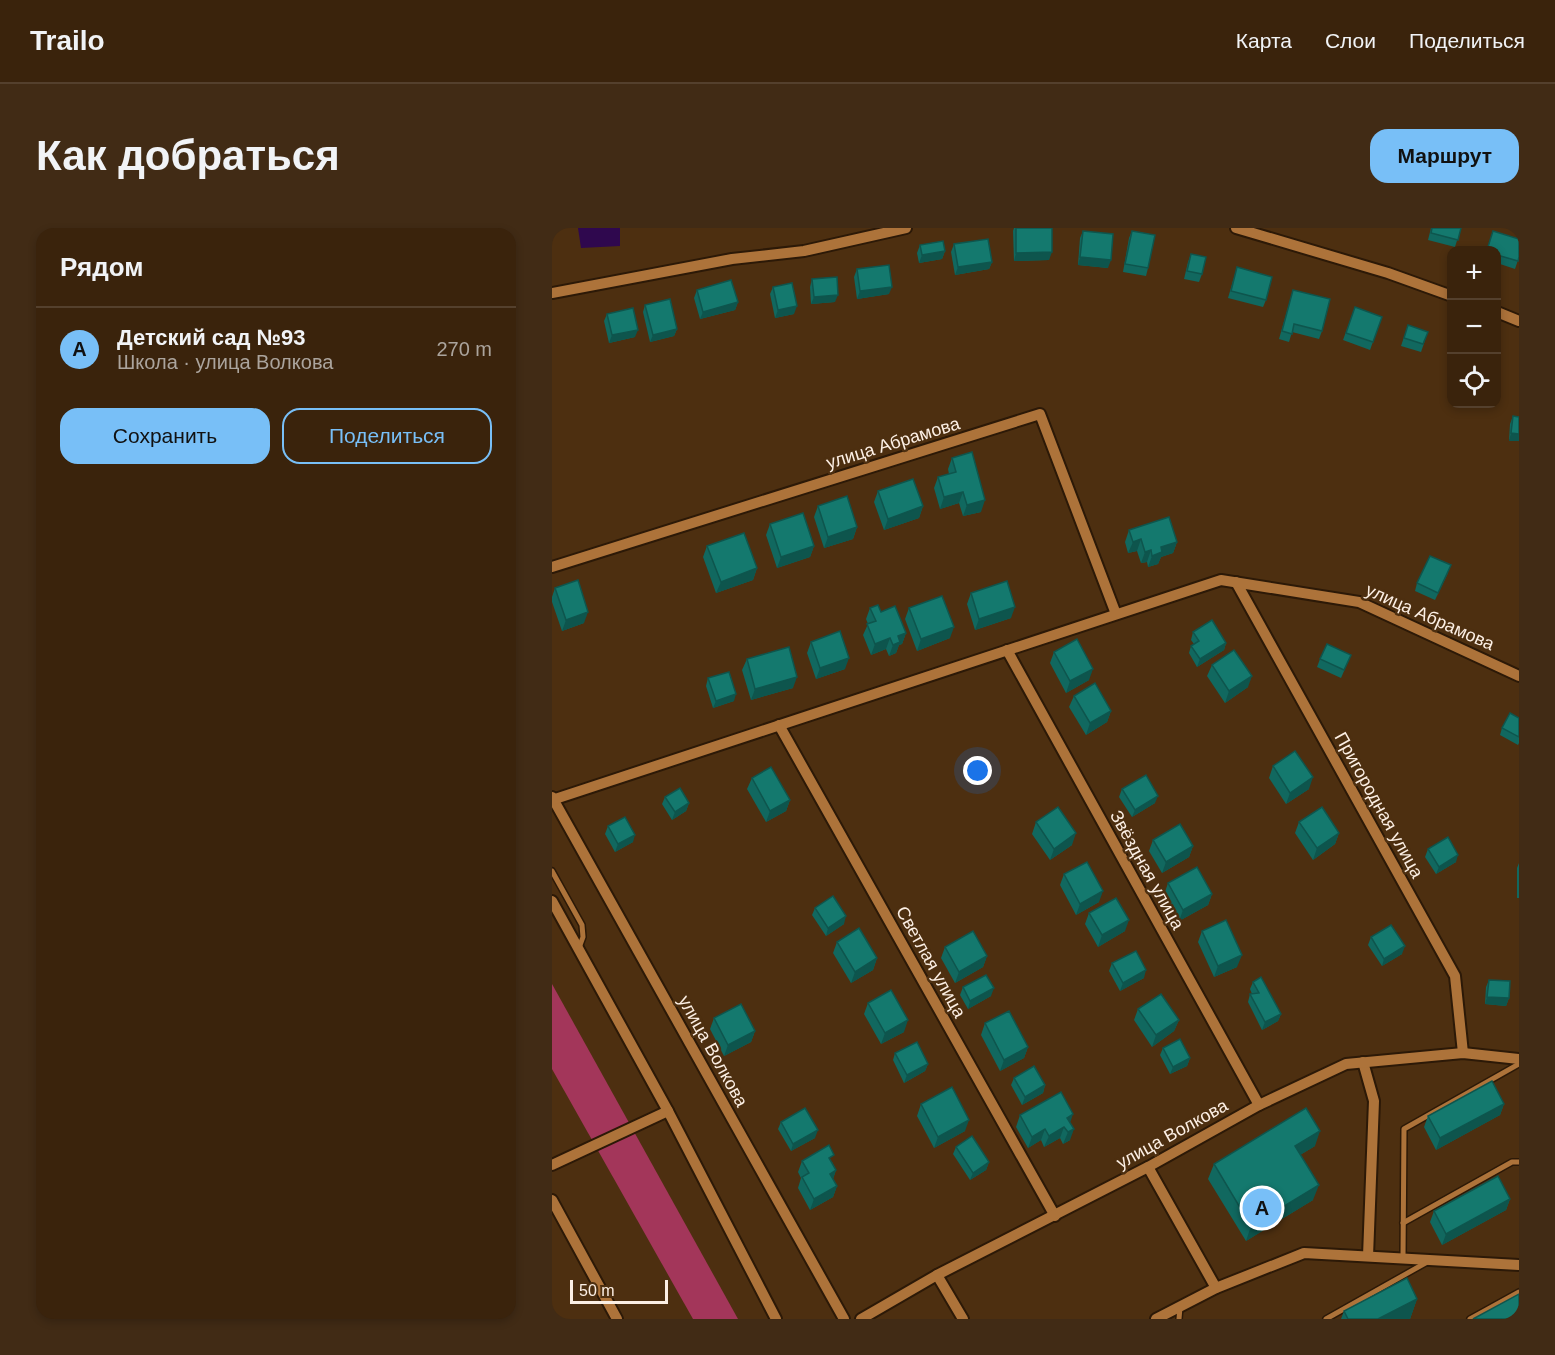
<!DOCTYPE html>
<html lang="ru">
<head>
<meta charset="utf-8">
<style>
  body { margin:0; font-family:Arial,sans-serif; background:#412b15; color:#f1f3f6 }
  .controls { position:absolute; right:18px; top:18px; display:grid; overflow:hidden; border-radius:12px; box-shadow:0 3px 9px #0003 }
  .controls button { width:54px; height:54px; display:grid; place-items:center; padding:0; border:0; border-bottom:2px solid #54402d; background:#3a230c; color:#f1f3f6; font:30px sans-serif }
  .scale { position:absolute; left:18px; bottom:15px; width:98px; box-sizing:border-box; padding-left:6px; border:3px solid #fcefe4; border-top:0; font-size:16px; line-height:21px; white-space:nowrap; color:#fcefe4; -webkit-text-stroke:4px #4d2f10; paint-order:stroke }
  .you { position:absolute; left:426px; top:543px; width:21px; height:21px; margin:-15px; border:4px solid #fff; border-radius:50%; background:#1a73e8; box-shadow:0 0 0 9px #1a73e833 }
  .badge { display:grid; place-items:center; width:39px; height:39px; border-radius:50%; background:#78bff7; color:#111; font-size:20px; font-weight:700 }
  .pin { position:absolute; translate:-50% -50%; border:3px solid #fff; box-shadow:0 2px 6px #0006 }
  .list { margin:0; padding:0; list-style:none }
  h2 { display:flex; justify-content:space-between; align-items:center; height:78px; margin:0; padding:0 24px; font-size:26px }
  h2 small { font-size:20px; font-weight:400; color:#aba49d }
  .list li { display:grid; grid-template-columns:39px 1fr auto; gap:18px; align-items:center; box-sizing:border-box; height:84px; padding:0 24px; border-top:2px solid #54402d }
  .list b { display:block; font-size:22px; white-space:nowrap }
  .list p { margin:0; font-size:20px; white-space:nowrap; color:#aba49d }
  .list em { font-size:20px; font-style:normal; color:#aba49d }
  .actions { display:flex; gap:12px; padding:18px 24px }
  .actions a { flex:1; padding:14px 0; border:2px solid #78bff7; border-radius:18px; text-align:center; font-size:21px; color:#78bff7 }
  .actions .main { background:#78bff7; color:#111 }
  .icon { flex:none; width:33px; height:33px; fill:none; stroke:currentColor; stroke-width:2; stroke-linecap:round; stroke-linejoin:round }
  .map { position:relative; flex:none; width:967px; height:1091px; overflow:hidden; border-radius:18px }
  header { display:flex; align-items:center; gap:36px; box-sizing:border-box; height:84px; padding:0 30px; background:#3a230c; border-bottom:2px solid #54402d }
  header strong { font-size:28px }
  nav { display:flex; gap:33px; margin-inline-start:auto; font-size:21px }
  .intro { display:flex; align-items:center; justify-content:space-between; box-sizing:border-box; height:144px; padding:0 36px }
  h1 { margin:0; font-size:42px }
  .button { padding:15px 27px; border-radius:18px; background:#78bff7; color:#111; font-size:21px; font-weight:700 }
  main { display:flex; gap:36px; padding:0 36px }
  aside { flex:1; background:#3a230c; border-radius:18px; box-shadow:0 3px 9px #0003 }
  .map>svg:first-child { display:block }
  .forest { fill:#a3365a }
  .water { fill:#2f084e }
  .lines { fill:none; stroke-linecap:round; stroke-linejoin:round }
  .service-casing { stroke:#2c1907; stroke-width:8 }
  .minor-casing { stroke:#2c1907; stroke-width:14 }
  .service { stroke:#ad733a; stroke-width:5 }
  .minor { stroke:#ad733a; stroke-width:10 }
  .wall { fill:#11685f }
  .shaded-wall { fill:#0e554d }
  .building { fill:#14796e; stroke:#0e554d; stroke-width:1.5 }
  .labels { text-anchor:middle; stroke-width:5; stroke-linejoin:round; paint-order:stroke }
  .street-label { font-size:18px; fill:#fcefe4; stroke:#4d2f10 }
</style>
</head>
<body>
<header>
<strong>Trailo</strong>
<nav><a>Карта</a><a>Слои</a><a>Поделиться</a></nav>
</header>
<div class="intro"><h1>Как добраться</h1><a class="button">Маршрут</a></div>
<main>
<aside>
<h2>Рядом<small></small></h2>
<ul class="list">
<li><span class="badge">A</span><div><b>Детский сад №93</b><p>Школа · улица Волкова</p></div><em>270 m</em></li>
</ul>
<div class="actions"><a class="main">Сохранить</a><a>Поделиться</a></div>
</aside>
<div class="map">
<svg width="967" height="1091" viewBox="0 0 967 1091">
  <rect width="100%" height="100%" fill="#4d2f10"/>
  <polygon class="forest" points="0,756 186,1091 141,1091 0,841"/>
  <polygon class="water" points="26,0 68,0 68,18 29,20"/>
  <g class="lines">
    <g class="service-casing">
      <g id="service">
        <polyline points="0,643 30,697 31,709 27,720"/>
        <polyline points="851,995 960,934 967,934"/>
        <polyline points="851,1030 852,901 967,836"/>
        <polyline points="627,1091 628,1079"/>
        <polyline points="774,1091 877,1033"/>
        <polyline points="918,1091 967,1064"/>
      </g>
    </g>
    <g class="minor-casing">
      <g id="minor">
        <polyline points="684,0 836,45 900,68"/>
        <polyline points="0,65 180,31 252,23 354,0"/>
        <polyline points="945,84 967,93"/>
        <polyline points="0,339 488,186 564,386"/>
        <polyline points="684,354 903,748 911,825"/>
        <polyline points="455,422 707,877"/>
        <polyline points="227,497 503,988"/>
        <polyline points="0,569 292,1091"/>
        <polyline points="0,572 669,352 807,374 967,448"/>
        <polyline points="0,673 116,883 224,1091"/>
        <polyline points="811,834 822,873 816,1028"/>
        <polyline points="0,937 116,883"/>
        <polyline points="596,939 664,1060"/>
        <polyline points="0,972 65,1091"/>
        <polyline points="385,1047 411,1091"/>
        <polyline points="309,1091 385,1047 596,939 707,877 794,836 911,825 967,831"/>
        <polyline points="604,1091 664,1060 752,1025 967,1037"/>
      </g>
    </g>
    <use href="#service" class="service"/>
    <use href="#minor" class="minor"/>
  </g>
  <g class="wall">
    <polygon points="462,0 500,0 497,32 462,33 461,3"/>
    <polygon points="879,0 909,0 903,19 876,12"/>
    <polygon points="531,3 556,40 526,37 528,10"/>
    <polygon points="580,3 596,40 594,48 571,44 577,10"/>
    <polygon points="402,16 440,34 437,41 403,47 399,24"/>
    <polygon points="368,17 393,23 390,31 367,35 365,25"/>
    <polygon points="945,22 967,29 963,41 945,35"/>
    <polygon points="639,26 650,46 647,54 632,51 636,34"/>
    <polygon points="685,39 714,72 711,79 676,70"/>
    <polygon points="305,41 337,66 305,71 302,49"/>
    <polygon points="260,51 283,74 259,76 258,59"/>
    <polygon points="221,59 242,86 223,90 218,66"/>
    <polygon points="145,62 186,74 183,82 148,91 142,70"/>
    <polygon points="741,62 770,103 767,111 740,104 737,114 727,111"/>
    <polygon points="93,77 125,101 122,108 98,114 91,84"/>
    <polygon points="803,79 830,89 818,122 791,112"/>
    <polygon points="55,86 83,109 57,115 52,93"/>
    <polygon points="856,97 876,104 869,124 849,118"/>
    <polygon points="961,188 967,189 957,213 958,196"/>
    <polygon points="400,230 429,284 411,288 407,275 388,281 382,260 386,249 397,246 396,241"/>
    <polygon points="326,263 371,278 367,290 332,302 322,274"/>
    <polygon points="266,278 305,299 301,311 272,320 262,289"/>
    <polygon points="218,296 262,318 258,329 225,340 214,307"/>
    <polygon points="577,302 625,314 621,325 609,329 606,336 596,339 595,334 589,335 585,323 576,325 573,314"/>
    <polygon points="155,318 205,340 201,352 164,365 151,329"/>
    <polygon points="896,345 883,372 863,363 865,355"/>
    <polygon points="3,360 32,395 10,403 0,374 0,369"/>
    <polygon points="419,365 459,390 423,402 415,376"/>
    <polygon points="318,380 329,384 354,405 350,416 347,417 344,425 337,428 334,421 319,427 311,407 316,396 314,391"/>
    <polygon points="357,380 398,410 365,423 353,391"/>
    <polygon points="641,404 674,415 672,422 645,439 637,425 639,418 642,416 639,412"/>
    <polygon points="259,414 293,441 264,451 255,425"/>
    <polygon points="502,424 537,452 514,465 498,435"/>
    <polygon points="799,427 789,450 765,439 768,431"/>
    <polygon points="195,431 241,460 199,472 190,442"/>
    <polygon points="660,437 696,459 673,475 655,448"/>
    <polygon points="156,450 182,473 161,480 154,458"/>
    <polygon points="522,468 559,483 555,494 534,507 517,479"/>
    <polygon points="967,490 967,515 966,517 948,507 950,500"/>
    <polygon points="721,538 757,561 734,576 717,550"/>
    <polygon points="200,550 238,572 234,583 214,594 195,561"/>
    <polygon points="570,561 603,575 580,589 567,569"/>
    <polygon points="113,569 137,575 134,583 120,592 110,576"/>
    <polygon points="484,594 520,617 498,632 480,606"/>
    <polygon points="747,594 787,605 783,616 761,632 743,605"/>
    <polygon points="56,598 81,614 63,624 53,606"/>
    <polygon points="601,612 641,618 637,629 610,645 597,623"/>
    <polygon points="876,621 904,634 884,646 873,629"/>
    <polygon points="967,635 967,670 965,670 965,640"/>
    <polygon points="512,646 547,674 524,687 508,657"/>
    <polygon points="616,655 660,666 656,677 627,693 612,667"/>
    <polygon points="263,680 292,696 274,708 260,687"/>
    <polygon points="537,685 573,703 546,719 533,696"/>
    <polygon points="650,703 685,739 662,749 646,714"/>
    <polygon points="819,709 850,726 830,738 816,717"/>
    <polygon points="285,714 325,730 321,742 299,755 281,725"/>
    <polygon points="393,719 435,728 431,739 403,755 389,730"/>
    <polygon points="560,735 592,750 568,763 557,743"/>
    <polygon points="937,752 957,770 954,778 933,776 934,759"/>
    <polygon points="701,754 729,786 726,793 710,802 696,774 698,766 700,766 698,761"/>
    <polygon points="411,759 439,768 416,781 408,767"/>
    <polygon points="316,775 352,804 329,816 312,786"/>
    <polygon points="586,781 627,792 622,803 600,819 582,792"/>
    <polygon points="162,790 203,803 199,814 172,828 158,801"/>
    <polygon points="433,795 476,819 472,830 448,843 429,807"/>
    <polygon points="611,820 638,830 635,838 618,846 608,827"/>
    <polygon points="343,825 376,836 373,843 352,855 341,832"/>
    <polygon points="462,850 493,857 491,865 470,877 459,857"/>
    <polygon points="369,876 413,903 382,920 365,888"/>
    <polygon points="952,876 948,887 884,922 872,899 876,888"/>
    <polygon points="468,887 518,895 518,912 511,916 508,910 492,919 489,912 476,920 464,899"/>
    <polygon points="229,894 263,910 239,923 226,901"/>
    <polygon points="763,918 748,927 761,972 694,1013 656,951 662,936"/>
    <polygon points="404,919 437,934 434,942 418,952 401,926"/>
    <polygon points="250,933 280,934 284,942 281,951 285,958 281,969 258,982 246,960 249,950 246,944"/>
    <polygon points="958,971 954,982 890,1017 878,994 882,983"/>
    <polygon points="865,1071 858,1091 789,1091 792,1083"/>
  </g>
  <g class="shaded-wall">
    <polygon points="393,23 390,31 367,35 370,27"/>
    <polygon points="500,24 497,32 462,33 464,25"/>
    <polygon points="528,29 559,32 556,40 526,37"/>
    <polygon points="440,34 437,41 403,47 406,39"/>
    <polygon points="340,59 337,66 305,71 308,63"/>
    <polygon points="286,67 283,74 259,76 262,69"/>
    <polygon points="186,74 183,82 148,91 151,84"/>
    <polygon points="245,78 242,86 223,90 226,82"/>
    <polygon points="125,101 122,108 98,114 101,107"/>
    <polygon points="86,102 83,109 57,115 60,107"/>
    <polygon points="959,205 967,206 967,213 957,213"/>
    <polygon points="411,264 407,275 388,281 392,269"/>
    <polygon points="433,272 429,284 411,288 415,277"/>
    <polygon points="371,278 367,290 332,302 336,291"/>
    <polygon points="305,299 301,311 272,320 276,309"/>
    <polygon points="589,311 585,323 576,325 581,314"/>
    <polygon points="625,314 621,325 609,329 606,336 596,339 600,328 609,319"/>
    <polygon points="262,318 258,329 225,340 229,329"/>
    <polygon points="599,322 595,334 589,335 593,324"/>
    <polygon points="205,340 201,352 164,365 169,354"/>
    <polygon points="463,379 459,390 423,402 427,391"/>
    <polygon points="36,384 32,395 10,403 14,392"/>
    <polygon points="402,399 398,410 365,423 369,411"/>
    <polygon points="354,405 350,416 347,417 344,425 337,428 341,417 346,408"/>
    <polygon points="338,410 334,421 319,427 323,416"/>
    <polygon points="674,415 672,422 645,439 648,431"/>
    <polygon points="297,430 293,441 264,451 268,440"/>
    <polygon points="541,441 537,452 514,465 518,453"/>
    <polygon points="700,448 696,459 673,475 677,463"/>
    <polygon points="245,449 241,460 199,472 203,461"/>
    <polygon points="184,466 182,473 161,480 164,473"/>
    <polygon points="559,483 555,494 534,507 538,495"/>
    <polygon points="761,549 757,561 734,576 738,565"/>
    <polygon points="606,568 603,575 580,589 583,582"/>
    <polygon points="238,572 234,583 214,594 218,583"/>
    <polygon points="137,575 134,583 120,592 123,584"/>
    <polygon points="524,605 520,617 498,632 502,621"/>
    <polygon points="787,605 783,616 761,632 765,620"/>
    <polygon points="83,607 81,614 63,624 66,616"/>
    <polygon points="641,618 637,629 610,645 614,634"/>
    <polygon points="906,627 904,634 884,646 887,639"/>
    <polygon points="551,663 547,674 524,687 528,676"/>
    <polygon points="660,666 656,677 627,693 631,682"/>
    <polygon points="294,688 292,696 274,708 276,700"/>
    <polygon points="577,692 573,703 546,719 550,707"/>
    <polygon points="853,718 850,726 830,738 832,731"/>
    <polygon points="690,727 685,739 662,749 666,738"/>
    <polygon points="435,728 431,739 403,755 407,744"/>
    <polygon points="325,730 321,742 299,755 303,744"/>
    <polygon points="594,742 592,750 568,763 571,755"/>
    <polygon points="442,760 439,768 416,781 418,773"/>
    <polygon points="935,769 957,770 954,778 933,776"/>
    <polygon points="729,786 726,793 710,802 713,794"/>
    <polygon points="356,792 352,804 329,816 333,805"/>
    <polygon points="627,792 622,803 600,819 604,807"/>
    <polygon points="203,803 199,814 172,828 176,817"/>
    <polygon points="476,819 472,830 448,843 452,832"/>
    <polygon points="638,830 635,838 618,846 621,839"/>
    <polygon points="376,836 373,843 352,855 355,847"/>
    <polygon points="493,857 491,865 470,877 473,869"/>
    <polygon points="952,876 948,887 884,922 888,910"/>
    <polygon points="521,886 517,898 512,899 508,910 492,919 497,908 515,890"/>
    <polygon points="417,892 413,903 382,920 386,909"/>
    <polygon points="493,901 489,912 476,920 480,909"/>
    <polygon points="522,901 518,912 511,916 516,904"/>
    <polygon points="266,902 263,910 239,923 241,916"/>
    <polygon points="768,903 763,918 738,933 743,918"/>
    <polygon points="437,934 434,942 418,952 421,945"/>
    <polygon points="284,942 280,954 278,946"/>
    <polygon points="767,957 761,972 694,1013 699,998"/>
    <polygon points="285,958 281,969 258,982 262,971"/>
    <polygon points="958,971 954,982 890,1017 894,1006"/>
    <polygon points="865,1071 858,1091 826,1091"/>
  </g>
  <g class="building">
    <polygon points="464,0 500,0 500,24 464,25"/>
    <polygon points="880,0 909,0 906,12 879,5"/>
    <polygon points="531,3 561,6 559,32 528,29"/>
    <polygon points="580,3 603,7 596,40 573,36"/>
    <polygon points="941,3 967,11 967,29 966,33 945,27 945,22 935,22"/>
    <polygon points="436,11 440,34 406,39 402,16"/>
    <polygon points="391,13 393,23 370,27 368,17"/>
    <polygon points="639,26 654,29 650,46 635,43"/>
    <polygon points="337,37 340,59 308,63 305,41"/>
    <polygon points="685,39 720,49 714,72 679,63"/>
    <polygon points="285,49 286,67 262,69 260,51"/>
    <polygon points="179,52 186,74 151,84 145,62"/>
    <polygon points="240,55 245,78 226,82 221,59"/>
    <polygon points="741,62 778,71 770,103 742,96 740,106 730,103"/>
    <polygon points="118,71 125,101 101,107 93,77"/>
    <polygon points="803,79 830,89 821,114 794,105"/>
    <polygon points="81,80 86,102 60,107 55,86"/>
    <polygon points="856,97 876,104 871,116 852,110"/>
    <polygon points="961,188 967,189 967,206 959,205"/>
    <polygon points="420,224 433,272 415,277 411,264 392,269 386,249 404,244 400,230"/>
    <polygon points="361,251 371,278 336,291 326,263"/>
    <polygon points="295,268 305,299 276,309 266,278"/>
    <polygon points="251,285 262,318 229,329 218,296"/>
    <polygon points="617,289 625,314 609,319 610,324 600,328 599,322 593,324 589,311 581,314 577,302"/>
    <polygon points="192,305 205,340 169,354 155,318"/>
    <polygon points="878,328 899,337 886,365 865,355"/>
    <polygon points="26,352 36,384 14,392 3,360"/>
    <polygon points="455,353 463,379 427,391 419,365"/>
    <polygon points="390,368 402,399 369,411 357,380"/>
    <polygon points="326,377 329,384 343,378 354,405 346,408 348,414 341,417 338,410 323,416 315,396 324,393 318,380"/>
    <polygon points="660,392 674,415 648,431 639,418 647,413 641,404"/>
    <polygon points="288,403 297,430 268,440 259,414"/>
    <polygon points="525,411 541,441 518,453 502,424"/>
    <polygon points="775,416 799,427 792,442 768,431"/>
    <polygon points="237,419 245,449 203,461 195,431"/>
    <polygon points="682,422 700,448 677,463 660,437"/>
    <polygon points="177,444 184,466 164,473 156,450"/>
    <polygon points="543,455 559,483 538,495 522,468"/>
    <polygon points="958,485 967,490 967,509 950,500"/>
    <polygon points="743,523 761,549 738,565 721,538"/>
    <polygon points="219,539 238,572 218,583 200,550"/>
    <polygon points="594,547 606,568 583,582 570,561"/>
    <polygon points="128,560 137,575 123,584 113,569"/>
    <polygon points="506,579 524,605 502,621 484,594"/>
    <polygon points="770,579 787,605 765,620 747,594"/>
    <polygon points="73,589 83,607 66,616 56,598"/>
    <polygon points="628,596 641,618 614,634 601,612"/>
    <polygon points="896,609 906,627 887,639 876,621"/>
    <polygon points="535,634 551,663 528,676 512,646"/>
    <polygon points="645,639 660,666 631,682 616,655"/>
    <polygon points="281,668 294,688 276,700 263,680"/>
    <polygon points="564,670 577,692 550,707 537,685"/>
    <polygon points="674,692 690,727 666,738 650,703"/>
    <polygon points="839,697 853,718 832,731 819,709"/>
    <polygon points="307,700 325,730 303,744 285,714"/>
    <polygon points="421,703 435,728 407,744 393,719"/>
    <polygon points="584,723 594,742 571,755 560,735"/>
    <polygon points="434,747 442,760 418,773 411,759"/>
    <polygon points="709,749 729,786 713,794 698,766 707,765 701,754"/>
    <polygon points="937,752 958,753 957,770 935,769"/>
    <polygon points="339,762 356,792 333,805 316,775"/>
    <polygon points="609,766 627,792 604,807 586,781"/>
    <polygon points="189,776 203,803 176,817 162,790"/>
    <polygon points="457,783 476,819 452,832 433,795"/>
    <polygon points="628,811 638,830 621,839 611,820"/>
    <polygon points="365,814 376,836 355,847 343,825"/>
    <polygon points="482,838 493,857 473,869 462,850"/>
    <polygon points="940,853 952,876 888,910 876,888"/>
    <polygon points="400,859 417,892 386,909 369,876"/>
    <polygon points="509,864 521,886 515,890 522,901 516,904 512,899 497,908 493,901 480,909 468,887"/>
    <polygon points="253,880 266,902 241,916 229,894"/>
    <polygon points="754,880 768,903 743,918 767,957 699,998 662,936"/>
    <polygon points="420,908 437,934 421,945 404,919"/>
    <polygon points="277,917 282,927 277,930 284,942 278,946 285,958 262,971 250,949 257,945 250,933"/>
    <polygon points="946,948 958,971 894,1006 882,983"/>
    <polygon points="855,1050 865,1071 826,1091 796,1091 792,1083"/>
    <polygon points="967,1066 967,1091 921,1091"/>
  </g>
  <g class="labels">
    <g class="street-label">
      <text transform="translate(341 215) rotate(-17)" y="6">улица Абрамова</text>
      <text transform="translate(878 389) rotate(24)" y="6">улица Абрамова</text>
      <text transform="translate(827 577) rotate(61)" y="6">Пригородная улица</text>
      <text transform="translate(595 642) rotate(61)" y="6">Звёздная улица</text>
      <text transform="translate(379 734) rotate(61)" y="6">Светлая улица</text>
      <text transform="translate(161 823) rotate(61)" y="6">улица Волкова</text>
      <text transform="translate(620 906) rotate(-29)" y="6">улица Волкова</text>
    </g>
  </g>
</svg>
<div class="controls">
<button>+</button>
<button>−</button>
<button><svg class="icon" aria-label="locate" viewBox="0 0 24 24"><circle cx="12" cy="12" r="6"/><path d="M12 2v4M12 18v4M2 12h4M18 12h4"/></svg></button>
</div>
<div class="scale">50 m</div>
<div class="you"></div>
<div class="pin badge" style="left:710px;top:980px">A</div>
</div>
</main>
</body>
</html>
